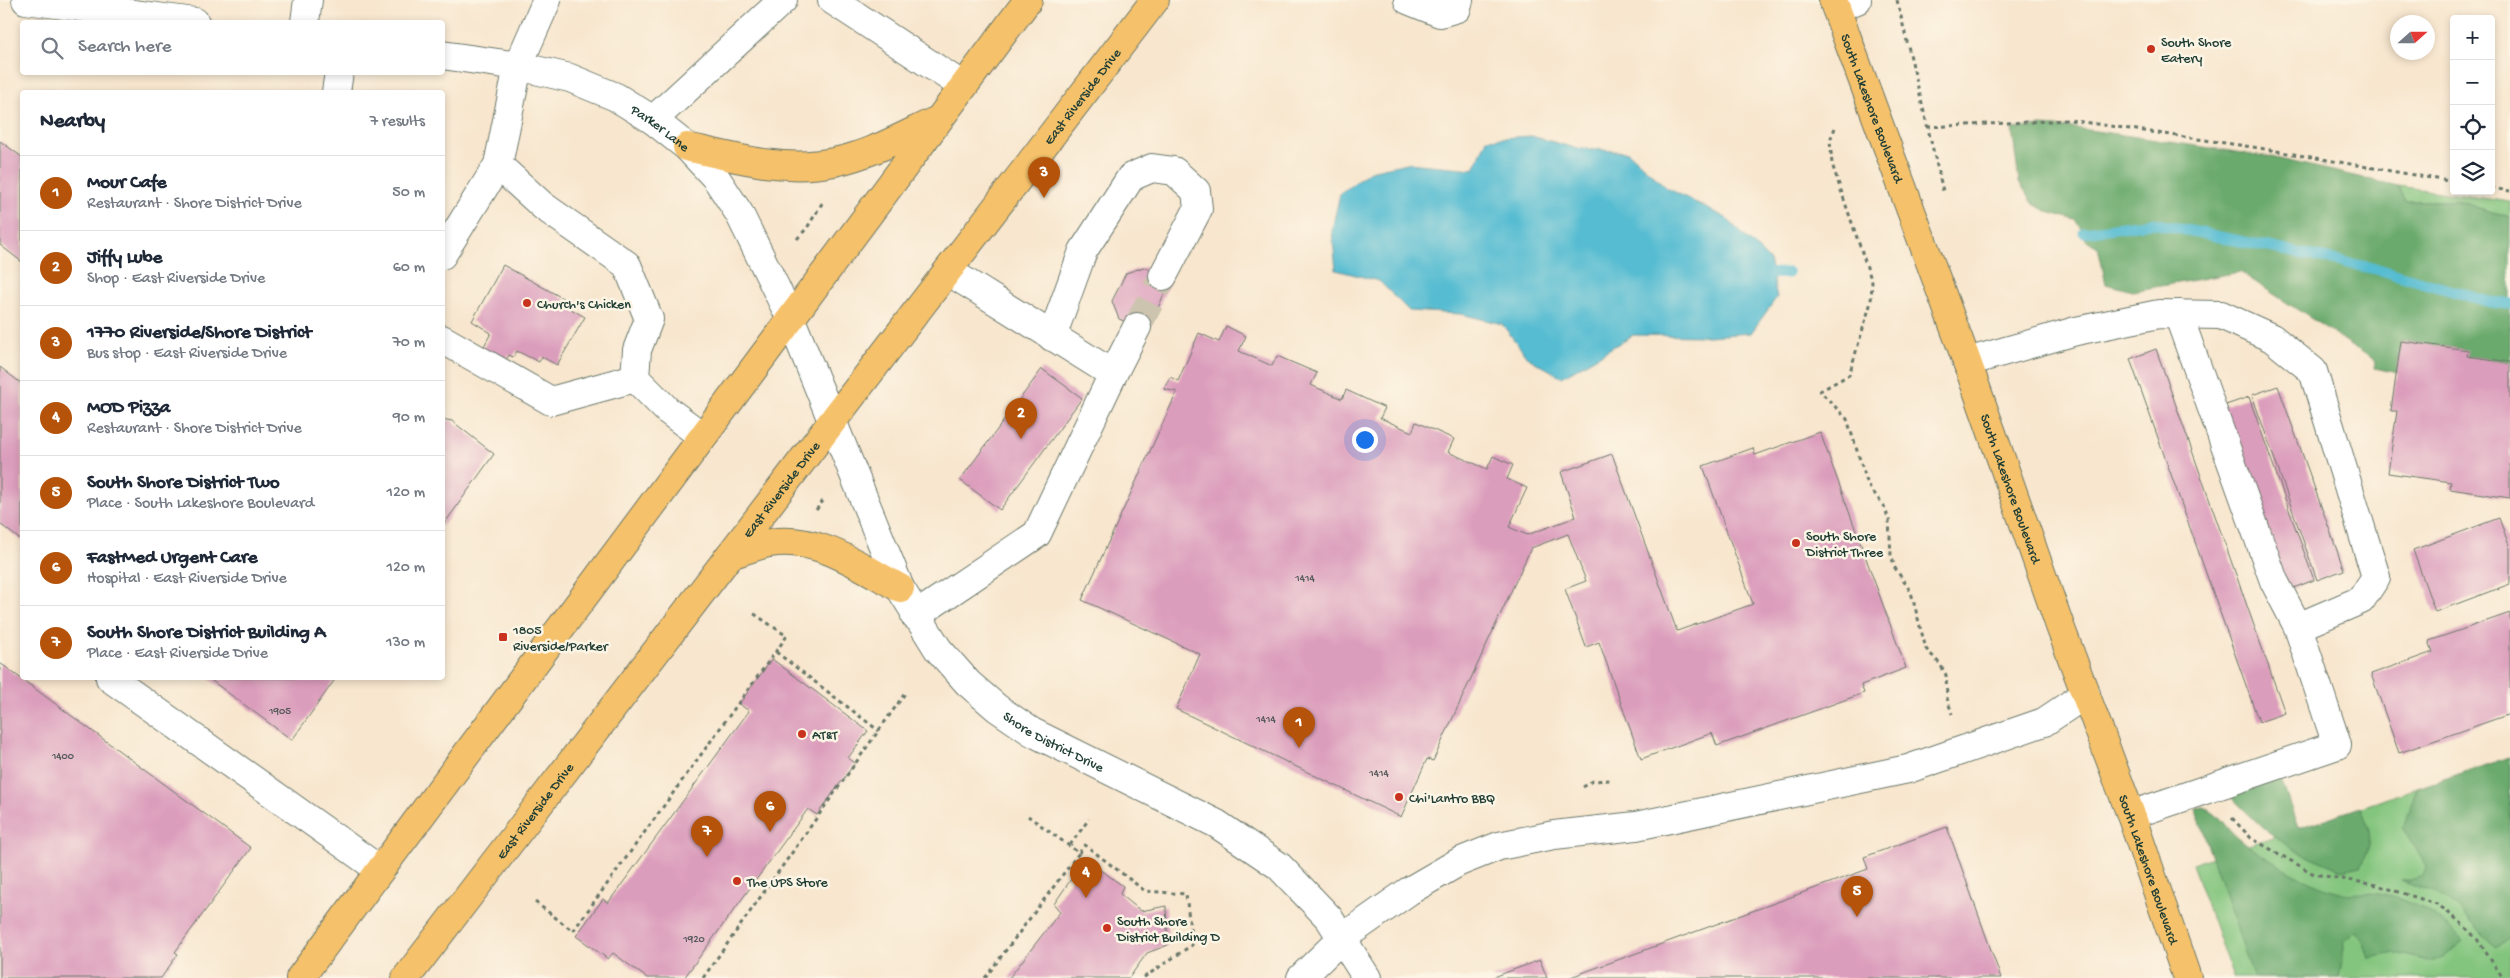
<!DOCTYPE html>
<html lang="en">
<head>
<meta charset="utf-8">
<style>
  body { margin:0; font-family:"Gochi Hand",sans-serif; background:#f6f6f7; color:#1f2937 }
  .controls { position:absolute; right:15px; top:15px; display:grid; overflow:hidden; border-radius:5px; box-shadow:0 2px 8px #0003 }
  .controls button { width:45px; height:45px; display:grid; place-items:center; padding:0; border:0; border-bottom:1px solid #e0e1e3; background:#fff; color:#1f2937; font:25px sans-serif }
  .compass { position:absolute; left:2390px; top:15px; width:45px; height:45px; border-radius:50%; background:#fff; box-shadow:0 2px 8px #0003; rotate:69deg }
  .you { position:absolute; left:1364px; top:439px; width:18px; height:18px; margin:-12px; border:4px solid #fff; border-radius:50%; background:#1a73e8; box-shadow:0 0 0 8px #1a73e833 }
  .badge { display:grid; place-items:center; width:32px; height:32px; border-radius:50%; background:#b45309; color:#fff; font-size:16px; font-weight:700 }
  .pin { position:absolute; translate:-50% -41px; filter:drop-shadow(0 1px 2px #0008) }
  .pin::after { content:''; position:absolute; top:26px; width:18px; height:15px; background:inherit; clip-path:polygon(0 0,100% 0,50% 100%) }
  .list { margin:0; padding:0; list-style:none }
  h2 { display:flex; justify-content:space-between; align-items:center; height:65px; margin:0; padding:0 20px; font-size:21px }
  h2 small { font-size:16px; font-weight:400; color:#747a83 }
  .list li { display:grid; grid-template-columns:32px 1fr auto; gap:15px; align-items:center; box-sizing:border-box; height:75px; padding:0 20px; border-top:1px solid #e0e1e3 }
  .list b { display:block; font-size:19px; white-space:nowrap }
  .list p { margin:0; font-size:16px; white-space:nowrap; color:#747a83 }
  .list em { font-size:16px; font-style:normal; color:#747a83 }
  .icon { flex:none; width:28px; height:28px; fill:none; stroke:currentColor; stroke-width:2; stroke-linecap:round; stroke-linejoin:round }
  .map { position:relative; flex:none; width:2510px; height:978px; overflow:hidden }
  .search { position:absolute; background:#fff; box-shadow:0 2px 8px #0003; left:20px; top:20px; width:425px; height:55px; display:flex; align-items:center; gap:12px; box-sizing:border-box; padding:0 18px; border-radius:5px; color:#747a83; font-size:19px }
  .panel { position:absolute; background:#fff; box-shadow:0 2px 8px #0003; left:20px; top:90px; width:425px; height:590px; border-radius:5px }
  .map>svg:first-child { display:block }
  .green { fill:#83c57e; stroke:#518159 }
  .forest { fill:#6aaa6d; stroke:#447450 }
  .water { fill:#54bcd1; stroke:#3a7c82 }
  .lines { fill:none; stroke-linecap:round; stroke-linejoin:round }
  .stream { stroke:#54bcd1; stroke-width:11 }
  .building { fill:#db9dbc }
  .minor-tunnel { stroke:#cdc4af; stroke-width:28; stroke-dasharray:28 14; stroke-linecap:butt }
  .minor-casing { stroke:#6b786a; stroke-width:30 }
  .major-casing { stroke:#6b786a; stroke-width:30 }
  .path { stroke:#6b786a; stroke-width:3; stroke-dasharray:4 4; stroke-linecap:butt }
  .minor { stroke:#fff; stroke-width:28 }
  .major { stroke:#f5c16b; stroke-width:28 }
  .poi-dot { fill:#c8321e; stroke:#fcf5e5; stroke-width:2 }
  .labels { text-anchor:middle; stroke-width:5; stroke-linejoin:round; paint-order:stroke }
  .number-label { font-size:11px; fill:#4e5556 }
  .poi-label { font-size:14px; fill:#1f3d34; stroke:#fcf5e5; text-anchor:start }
  .street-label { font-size:14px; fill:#1f3d34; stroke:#fcf5e5 }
</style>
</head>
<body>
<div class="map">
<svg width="2510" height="978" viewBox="0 0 2510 978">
  <rect width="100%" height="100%" fill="#fcf5e5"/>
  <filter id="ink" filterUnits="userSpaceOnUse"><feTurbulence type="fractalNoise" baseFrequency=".02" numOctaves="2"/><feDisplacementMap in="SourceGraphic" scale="10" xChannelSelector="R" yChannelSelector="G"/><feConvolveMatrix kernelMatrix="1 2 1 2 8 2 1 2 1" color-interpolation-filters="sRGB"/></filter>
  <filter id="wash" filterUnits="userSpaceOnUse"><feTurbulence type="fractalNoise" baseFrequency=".0096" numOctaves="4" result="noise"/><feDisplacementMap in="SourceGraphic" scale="20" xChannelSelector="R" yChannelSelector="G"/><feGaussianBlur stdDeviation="1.12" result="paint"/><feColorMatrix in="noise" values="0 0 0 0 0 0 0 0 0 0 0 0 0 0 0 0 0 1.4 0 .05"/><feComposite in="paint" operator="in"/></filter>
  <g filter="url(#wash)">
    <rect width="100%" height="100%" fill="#f8e6ce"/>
    <g class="green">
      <polygon points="2398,186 2510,202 2510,217 2456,201 2406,201"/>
      <polygon points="2510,757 2510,978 2233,978 2192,864"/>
    </g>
    <g class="forest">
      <polygon points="2041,126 2075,128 2271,157 2398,186 2406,201 2456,201 2510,217 2510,362 2467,356 2467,350 2401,341 2397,373 2375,368 2376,361 2240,272 2132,291 2106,284 2098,247 2086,240 2084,232 2075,220 2048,212 2033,203 2019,182 2012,129"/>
      <polygon points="2510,757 2510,936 2496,948 2457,906 2434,893 2401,880 2411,880 2423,876 2426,866 2403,827 2417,788"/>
      <path d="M2281,779L2298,828L2361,807C2371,834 2374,840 2361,866L2342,870L2294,850L2263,828L2230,796Z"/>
      <path d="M2203,807C2219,811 2224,825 2236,836C2258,855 2285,869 2311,882C2321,886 2333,891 2343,893C2352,895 2362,892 2370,893C2407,896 2439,915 2463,941L2443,957L2428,961L2396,953L2369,958L2364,942L2356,931L2345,942L2339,978H2254L2195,808Z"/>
    </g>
    <polygon class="water" points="1531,136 1575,148 1628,152 1667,188 1726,218 1769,260 1777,297 1751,333 1708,336 1633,335 1562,377 1528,358 1502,324 1461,314 1409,311 1379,281 1336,270 1332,229 1340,194 1370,171 1407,163 1474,169 1487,139"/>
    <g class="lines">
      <g class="stream">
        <polyline points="2084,232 2152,223 2381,270 2490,302 2510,304"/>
        <polyline points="1758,274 1788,273"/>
      </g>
    </g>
    <g id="blocks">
      <g class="building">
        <polygon points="0,141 22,157 22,262 0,245"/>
        <polygon points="503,265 566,300 564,305 585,317 557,365 542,357 539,362 517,351 513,357 509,355 504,363 482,350 491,333 472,321"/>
        <polygon points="1144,267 1171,278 1148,331 1119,319 1112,301 1126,273"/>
        <polygon points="1226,326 1246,336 1239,351 1272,366 1277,356 1317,373 1311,385 1342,399 1346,390 1385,408 1380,418 1412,432 1416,422 1454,439 1448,452 1487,469 1493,456 1513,465 1507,479 1527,488 1509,527 1527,535 1576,517 1561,472 1612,454 1677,631 1753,604 1703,466 1753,448 1755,455 1820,432 1906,668 1861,685 1864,693 1717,746 1712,733 1641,759 1599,642 1586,647 1565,589 1586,581 1568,534 1531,548 1433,761 1427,759 1401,817 1176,709 1200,654 1082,600 1177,392 1164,389 1170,377 1178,381 1199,333 1219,342"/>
        <polygon points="2401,341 2468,350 2467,356 2510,362 2510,498 2450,489 2451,482 2388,473 2397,411 2391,411"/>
        <polygon points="2156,349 2285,713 2259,722 2130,359"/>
        <polygon points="0,367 22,384 22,541 0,524"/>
        <polygon points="1042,369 1082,398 1000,510 960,480"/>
        <polygon points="2278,386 2344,570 2317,580 2252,395"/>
        <polygon points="2249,397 2314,580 2288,590 2223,406"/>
        <polygon points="442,419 452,421 494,454 442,527"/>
        <polygon points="2499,518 2510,548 2510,584 2435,612 2413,550"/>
        <polygon points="2510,613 2510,714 2399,753 2371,674 2433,652 2429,641"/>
        <polygon points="772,659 868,731 848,758 855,763 817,815 808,809 684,978 647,978 613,953 608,959 576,936 603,899 608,903 749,711 739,704"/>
        <polygon points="0,663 251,848 175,952 178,954 161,978 0,978"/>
        <polygon points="208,678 336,678 292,740"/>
        <polygon points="1947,827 2001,978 1568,978 1868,869 1864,857"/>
        <polygon points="1085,859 1123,886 1120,894 1141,911 1166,906 1168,945 1147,953 1129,978 1009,978 1060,912 1054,904"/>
        <polygon points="1540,960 1547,978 1491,978"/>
      </g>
    </g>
  </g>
  <g filter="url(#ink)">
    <use href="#blocks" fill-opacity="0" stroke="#6b786a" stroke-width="1"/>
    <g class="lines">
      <polyline class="minor-tunnel" points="1137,327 1163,276"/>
      <g class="minor-casing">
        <g id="minor">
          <polyline points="26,0 195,22"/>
          <polyline points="547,0 518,66 498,165 543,206 627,265 649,319 637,350 635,378 667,410 702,436"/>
          <polyline points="832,0 963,86"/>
          <polyline points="1408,0 1440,13 1457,8 1459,0"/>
          <polyline points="1836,8 1857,0"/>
          <polyline points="305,22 308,0"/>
          <path id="s1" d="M442,55L518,66L570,78L616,97L653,120L687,147L716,178L739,213L790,317L900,588L938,649L968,683L997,708L1032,732L1217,824L1279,866L1329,918L1367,978"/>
          <polyline points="336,92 339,72"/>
          <polyline points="653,120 783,0"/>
          <polyline points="442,255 498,165"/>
          <polyline points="1052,337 1083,251 1131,177 1152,168 1174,171 1196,191 1198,209 1163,276"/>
          <polyline points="442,339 551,401 635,378"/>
          <polyline points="1967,362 2076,331 2159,314 2221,315 2272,338 2313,371 2376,577 2361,600 2298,627"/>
          <polyline points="1113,374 1137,327"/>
          <polyline points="915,616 1037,534 1113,374 948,271"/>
          <polyline points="110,678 380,870"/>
          <polyline points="2131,815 2337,745 2298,627 2274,581 2178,314"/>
          <polyline points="1301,978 1342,938 1409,891 1459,862 1499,846 1554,835 1636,826 1908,769 2044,722 2086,694"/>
        </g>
      </g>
      <g class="major-casing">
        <g id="major">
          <path id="s2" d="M1833,0L1967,362L2061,629L2131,815L2187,978"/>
          <path d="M687,147C735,158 784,172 834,162C869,155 901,137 933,122"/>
          <path d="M730,555C743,551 757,545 770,543C817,535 861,567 900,588"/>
          <polyline points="300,978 1028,0"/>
          <path id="s3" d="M406,978L1155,0"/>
        </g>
      </g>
      <g class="path">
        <polyline points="1897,0 1943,191"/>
        <polyline points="1927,127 2069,120 2259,148 2454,182"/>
        <polyline points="1835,128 1830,140 1832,164 1872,282 1871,302 1849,375 1820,391 1847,419 1868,485 1884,506 1889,520 1891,555 1895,568 1911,592 1926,649 1940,664 1946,675 1947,698 1952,714"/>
        <polyline points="2491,188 2510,191"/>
        <polyline points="797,239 807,228 824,200"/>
        <polyline points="816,510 823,501"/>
        <polyline points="776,652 879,731"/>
        <polyline points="1583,787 1593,781 1610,780"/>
        <polyline points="2232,818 2251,838 2314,874 2377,885 2437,904 2459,921 2477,939 2503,978"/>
        <polyline points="1070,845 1089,819"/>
        <polyline points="1079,853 1085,845 1145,891 1186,894 1192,945 1143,978"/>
        <polyline points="535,902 573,931 787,636 753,613"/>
        <polyline points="703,978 906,692"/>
        <polyline points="985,978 1079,853 1028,816"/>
      </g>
      <use href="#minor" class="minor"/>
      <use href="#major" class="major"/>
    </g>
  </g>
  <g class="poi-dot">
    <circle cx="2151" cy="49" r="5"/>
    <circle cx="527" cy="303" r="5"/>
    <circle cx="1796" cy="543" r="5"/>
    <rect x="498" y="632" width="10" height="10" rx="2.5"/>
    <circle cx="802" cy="734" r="5"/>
    <circle cx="1399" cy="797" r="5"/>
    <circle cx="737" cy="881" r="5"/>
    <circle cx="1107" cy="928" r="5"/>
  </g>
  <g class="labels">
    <g class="number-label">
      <text x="1305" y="581">1414</text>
      <text x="280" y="714">1905</text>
      <text x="1266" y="722">1414</text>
      <text x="63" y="759">1400</text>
      <text x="1379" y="776">1414</text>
      <text x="694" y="942">1920</text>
    </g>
    <g class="poi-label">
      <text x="2161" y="46">South Shore<tspan x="2161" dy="16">Eatery</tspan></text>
      <text x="537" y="308">Church's Chicken</text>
      <text x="1806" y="540">South Shore<tspan x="1806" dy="16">District Three</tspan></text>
      <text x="513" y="634">1805<tspan x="513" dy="16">Riverside/Parker</tspan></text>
      <text x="812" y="739">AT&amp;T</text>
      <text x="1409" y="802">Chi'Lantro BBQ</text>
      <text x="747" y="886">The UPS Store</text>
      <text x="1117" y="925">South Shore<tspan x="1117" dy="16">District Building D</tspan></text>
    </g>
    <g class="street-label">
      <text dy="5" stroke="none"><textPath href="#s3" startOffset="1111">East Riverside Drive</textPath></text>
      <text dy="5" stroke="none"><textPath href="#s2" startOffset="115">South Lakeshore Boulevard</textPath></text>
      <text dy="5" stroke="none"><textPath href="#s1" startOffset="234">Parker Lane</textPath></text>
      <text dy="5" stroke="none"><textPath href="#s2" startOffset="520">South Lakeshore Boulevard</textPath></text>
      <text dy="5" stroke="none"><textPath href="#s3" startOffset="616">East Riverside Drive</textPath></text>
      <text dy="5" stroke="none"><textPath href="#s1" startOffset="981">Shore District Drive</textPath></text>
      <text dy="5" stroke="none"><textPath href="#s3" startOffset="211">East Riverside Drive</textPath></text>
      <text dy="5" stroke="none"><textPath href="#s2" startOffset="925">South Lakeshore Boulevard</textPath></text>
    </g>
  </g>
</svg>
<div class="controls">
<button>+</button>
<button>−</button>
<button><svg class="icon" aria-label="locate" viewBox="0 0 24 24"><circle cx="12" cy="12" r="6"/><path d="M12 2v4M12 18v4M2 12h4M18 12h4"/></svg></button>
<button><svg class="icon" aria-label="layers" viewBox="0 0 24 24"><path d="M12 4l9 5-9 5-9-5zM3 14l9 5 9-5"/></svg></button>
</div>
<svg class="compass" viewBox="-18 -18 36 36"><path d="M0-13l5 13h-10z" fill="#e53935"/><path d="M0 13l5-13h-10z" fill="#747a83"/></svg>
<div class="you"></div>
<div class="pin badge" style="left:1299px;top:748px">1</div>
<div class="pin badge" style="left:1021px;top:439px">2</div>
<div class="pin badge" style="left:1044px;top:198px">3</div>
<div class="pin badge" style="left:1086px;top:898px">4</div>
<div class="pin badge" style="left:1857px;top:917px">5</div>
<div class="pin badge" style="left:770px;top:832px">6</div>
<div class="pin badge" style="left:707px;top:857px">7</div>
<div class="search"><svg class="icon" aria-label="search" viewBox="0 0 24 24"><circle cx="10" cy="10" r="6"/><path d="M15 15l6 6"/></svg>Search here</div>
<section class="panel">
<h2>Nearby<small>7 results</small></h2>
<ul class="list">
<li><span class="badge">1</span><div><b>Mour Cafe</b><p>Restaurant · Shore District Drive</p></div><em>50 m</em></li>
<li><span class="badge">2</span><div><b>Jiffy Lube</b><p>Shop · East Riverside Drive</p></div><em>60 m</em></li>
<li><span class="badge">3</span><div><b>1770 Riverside/Shore District</b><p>Bus stop · East Riverside Drive</p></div><em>70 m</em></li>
<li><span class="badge">4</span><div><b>MOD Pizza</b><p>Restaurant · Shore District Drive</p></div><em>90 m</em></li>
<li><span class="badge">5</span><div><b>South Shore District Two</b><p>Place · South Lakeshore Boulevard</p></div><em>120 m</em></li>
<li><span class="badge">6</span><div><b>FastMed Urgent Care</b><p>Hospital · East Riverside Drive</p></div><em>120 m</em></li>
<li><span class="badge">7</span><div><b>South Shore District Building A</b><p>Place · East Riverside Drive</p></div><em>130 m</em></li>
</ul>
</section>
</div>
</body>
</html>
